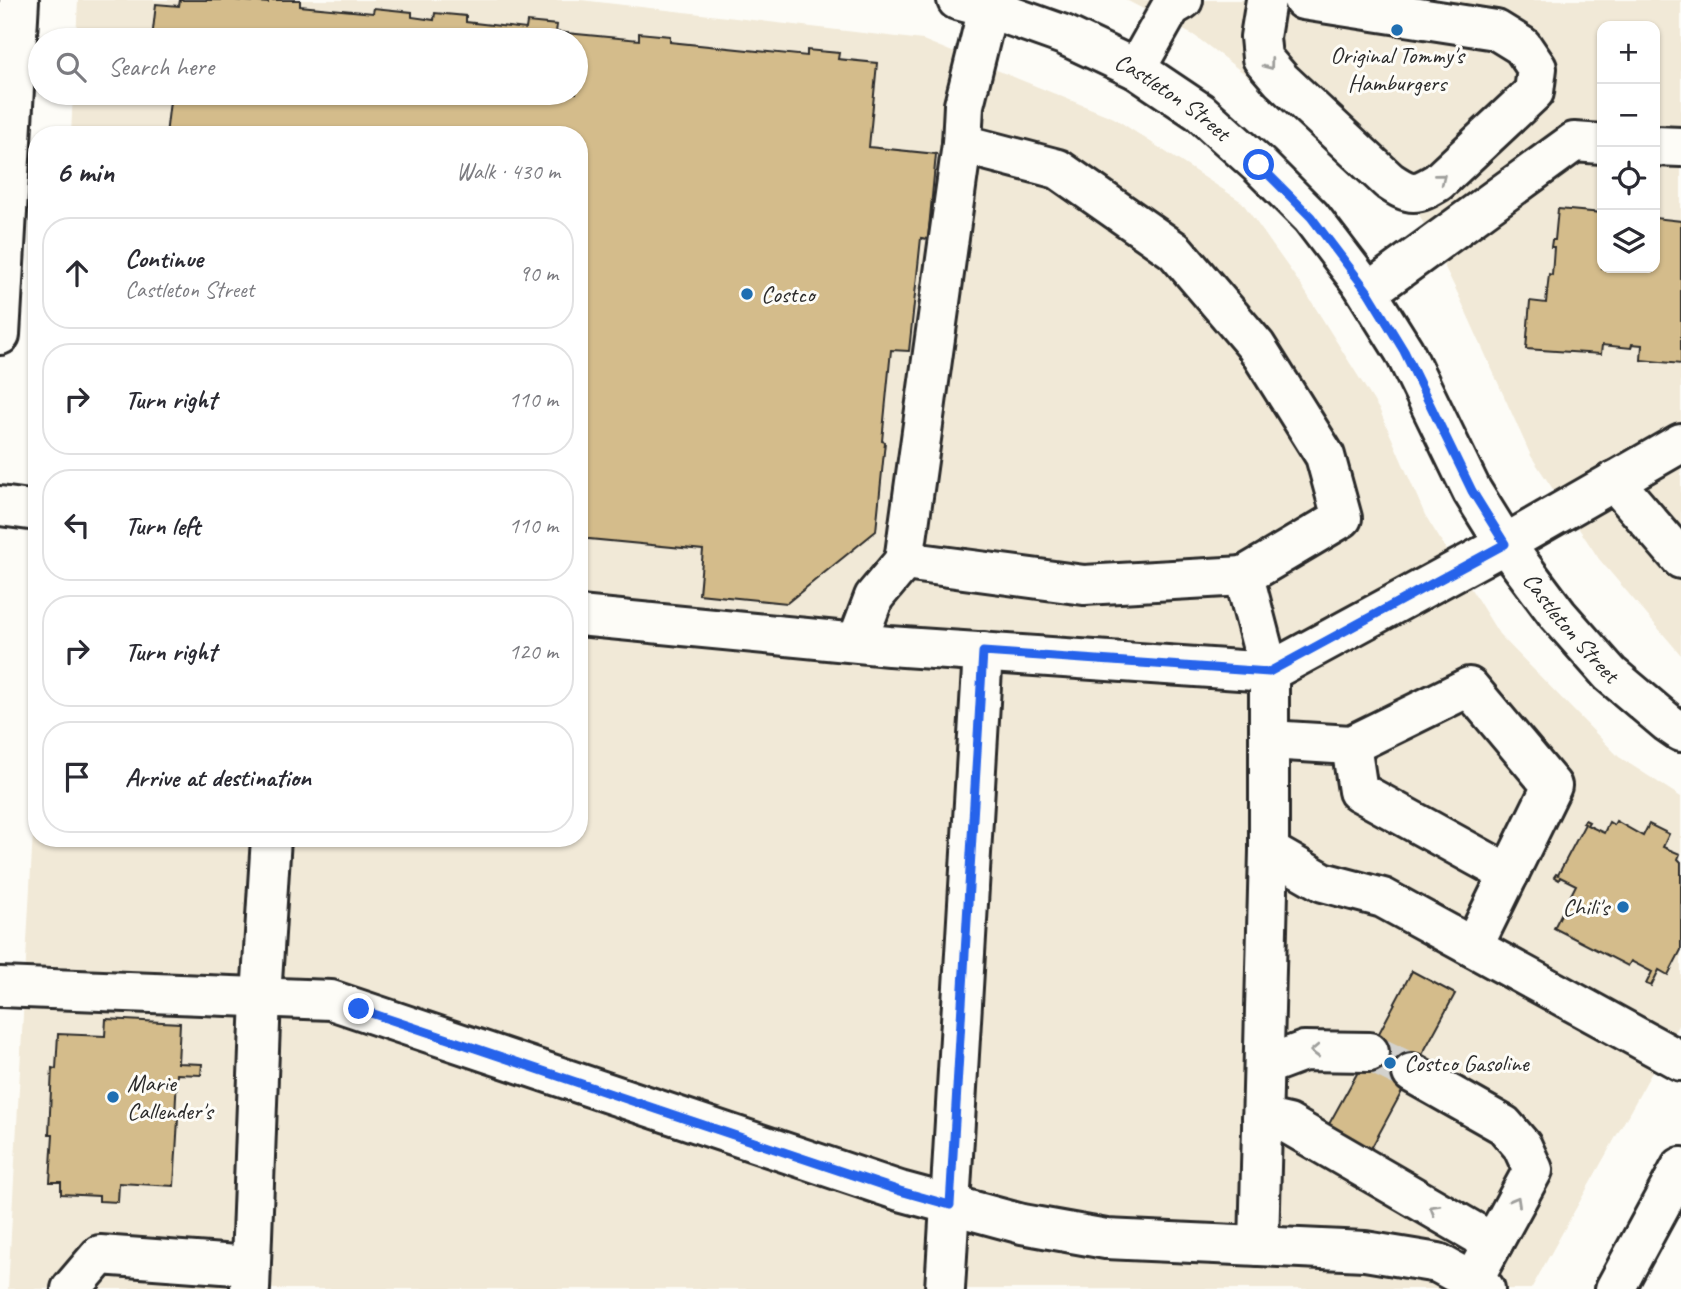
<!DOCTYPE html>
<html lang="en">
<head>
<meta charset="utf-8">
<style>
  body { margin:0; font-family:Caveat,sans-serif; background:#f2f2f3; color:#2b2b33 }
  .controls { position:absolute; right:21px; top:21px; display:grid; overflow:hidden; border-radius:14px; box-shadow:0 2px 5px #0004 }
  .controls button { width:63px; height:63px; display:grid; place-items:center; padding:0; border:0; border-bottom:2px solid #e1e1e2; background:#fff; color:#2b2b33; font:35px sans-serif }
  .stop { position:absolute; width:21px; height:21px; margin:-16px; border:5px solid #2563eb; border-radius:50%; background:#fff }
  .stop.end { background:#2563eb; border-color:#fff; box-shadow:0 2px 7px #0008 }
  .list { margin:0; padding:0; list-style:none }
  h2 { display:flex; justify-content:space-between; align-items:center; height:91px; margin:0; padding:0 28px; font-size:30px }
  h2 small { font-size:23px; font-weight:400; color:#7c7c81 }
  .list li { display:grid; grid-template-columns:46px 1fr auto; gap:21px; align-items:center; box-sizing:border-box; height:112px; margin:0 14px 14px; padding:0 14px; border:2px solid #e1e1e2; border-radius:28px }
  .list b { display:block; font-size:26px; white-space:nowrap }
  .list p { margin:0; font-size:23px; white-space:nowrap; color:#7c7c81 }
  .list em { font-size:23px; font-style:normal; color:#7c7c81 }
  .icon { flex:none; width:38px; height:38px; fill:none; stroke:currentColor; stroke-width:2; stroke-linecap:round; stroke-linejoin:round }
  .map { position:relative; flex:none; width:1681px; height:1289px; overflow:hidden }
  .search { position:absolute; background:#fff; box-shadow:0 2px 5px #0004; left:28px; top:28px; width:560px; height:77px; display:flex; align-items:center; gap:18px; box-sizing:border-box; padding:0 24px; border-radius:38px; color:#7c7c81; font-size:26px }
  .panel { position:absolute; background:#fff; box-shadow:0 2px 5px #0004; left:28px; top:126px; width:560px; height:721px; border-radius:28px }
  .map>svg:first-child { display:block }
  .built { fill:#f1e9d7; fill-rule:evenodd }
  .building { fill:#d4bc8b; stroke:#2b2b2b; stroke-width:2 }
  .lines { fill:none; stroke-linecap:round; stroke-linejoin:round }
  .minor-tunnel { stroke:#d3d2ce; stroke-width:38; stroke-dasharray:38 19; stroke-linecap:butt }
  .minor-casing { stroke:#2b2b2b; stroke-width:44 }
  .minor { stroke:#fdfcf7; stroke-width:38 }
  .oneway { stroke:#9e9e9b }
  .route { stroke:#2563eb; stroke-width:9 }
  .poi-dot { fill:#1f6fb2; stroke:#fdfcf7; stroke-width:2.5 }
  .labels { text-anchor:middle; stroke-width:6; stroke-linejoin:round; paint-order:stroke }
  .poi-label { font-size:24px; fill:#2b2b2b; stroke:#fdfcf7; text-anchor:start }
  .street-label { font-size:24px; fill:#2b2b2b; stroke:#fdfcf7 }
</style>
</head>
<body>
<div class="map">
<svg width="1681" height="1289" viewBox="0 0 1681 1289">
  <rect width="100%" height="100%" fill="#fdfcf7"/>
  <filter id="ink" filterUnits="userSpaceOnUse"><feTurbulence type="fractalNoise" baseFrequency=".0143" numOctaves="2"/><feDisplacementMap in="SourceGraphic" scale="14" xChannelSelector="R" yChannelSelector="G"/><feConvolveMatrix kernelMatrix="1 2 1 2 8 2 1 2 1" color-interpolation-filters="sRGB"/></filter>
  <g filter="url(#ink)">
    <g class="built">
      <polygon points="78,0 581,0 923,40 1114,118 1242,202 1303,288 1380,411 1425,515 1499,634 1619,757 1681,797 1681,1020 1531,1289 8,1289 37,759 37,838 579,838 579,135 71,135 73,93 576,93 576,40 76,40"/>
      <path d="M1126,0H1681V655L1599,559L1531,456L1458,294L1413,202L1195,36ZM1602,26H1655V268H1602Z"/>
    </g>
    <g class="building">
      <polygon points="180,0 235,0 268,3 268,0 300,0 300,6 373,13 374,8 412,12 412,17 434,20 435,13 466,16 466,22 526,29 527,22 557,25 556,32 639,40 639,33 670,36 670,42 807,56 807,50 839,53 838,59 877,63 869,147 936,154 928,239 921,238 909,351 891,350 882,441 885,442 876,531 787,603 699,594 703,550 579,538 579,135 166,135 171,93 576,93 576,40 152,39 156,4 179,6"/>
      <polygon points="1558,209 1602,213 1602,268 1655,268 1655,218 1681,221 1681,364 1641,360 1642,345 1632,344 1631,348 1602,345 1601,354 1526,349 1530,301 1546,303 1549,274 1552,275 1554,247 1551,247 1552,240 1555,240"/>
      <polygon points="1585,820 1589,822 1587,825 1604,833 1609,822 1614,825 1616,821 1643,836 1649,824 1669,834 1663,847 1680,854 1678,859 1681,862 1681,950 1668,975 1659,970 1651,986 1646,984 1652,972 1631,961 1628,966 1554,928 1576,885 1560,877 1559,880 1554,877 1556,874 1558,875 1585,824 1583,823"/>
      <polygon points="1412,971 1455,994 1367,1156 1324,1133 1369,1052"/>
      <polygon points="106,1019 180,1023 178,1063 202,1064 201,1075 177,1074 175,1118 178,1119 174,1186 119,1183 118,1202 99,1201 99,1196 61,1194 61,1182 50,1182 53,1134 49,1134 52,1068 56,1069 58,1034 105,1036"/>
    </g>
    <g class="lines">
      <polyline class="minor-tunnel" points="1369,1052 1412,1073"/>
      <g class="minor-casing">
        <g id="minor">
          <path id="s1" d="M957,0L988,8L1064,35L1136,69L1200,112L1259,165L1311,217L1362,284L1404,351L1472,491L1505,544L1558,615L1610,674L1668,723L1681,732"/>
          <path d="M1266,0L1260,37L1262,58L1281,80L1389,181C1411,196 1416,195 1438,182L1534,92L1537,68L1522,46L1496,30L1303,0"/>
          <polyline points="988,8 964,105 962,144 1058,169 1175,251 1256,346 1290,400 1325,456 1342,518 1244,576 1269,672 1269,851 1259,1246"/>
          <polyline points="1136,69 1171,7 1183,0"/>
          <polyline points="962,144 904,561 1084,585 1244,576"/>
          <polyline points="1655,146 1681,147"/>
          <polyline points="1368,292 1574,142 1602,144"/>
          <polyline points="0,335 19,0"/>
          <polyline points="1614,481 1681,559"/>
          <polyline points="0,506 37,511"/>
          <polyline points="579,616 889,646 1269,672 1505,544 1681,443"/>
          <polyline points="857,642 874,597 904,561"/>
          <polyline points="1269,740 1351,745 1469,687 1552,786 1473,947"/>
          <polyline points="1351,745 1358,791 1509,874"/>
          <polyline points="1269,851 1323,882 1383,898 1681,1061"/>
          <polyline points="0,987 331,1000 900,1191 1022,1224 1106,1239 1365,1251 1438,1263 1485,1289"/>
          <polyline points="1264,1066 1304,1051 1369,1052"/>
          <polyline points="1412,1073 1504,1125 1522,1146 1533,1170 1468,1289"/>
          <polyline points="1262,1118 1288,1124 1493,1243"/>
          <polyline points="71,1289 100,1255 250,1266"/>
          <polyline points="250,1289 261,997 271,838"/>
          <polyline points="945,1289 983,652"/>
          <polyline points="1615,1289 1681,1167"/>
        </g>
      </g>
      <use href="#minor" class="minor"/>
    </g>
    <defs><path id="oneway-chevron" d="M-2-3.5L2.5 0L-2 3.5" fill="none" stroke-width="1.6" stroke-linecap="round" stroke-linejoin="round" transform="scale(1.75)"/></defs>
    <g class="oneway">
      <use href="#oneway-chevron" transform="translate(1269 65) rotate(53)"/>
      <use href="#oneway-chevron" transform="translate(1441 178) rotate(-39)"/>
      <use href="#oneway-chevron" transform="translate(1315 1051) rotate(178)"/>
      <use href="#oneway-chevron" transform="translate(1516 1201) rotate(-61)"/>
      <use href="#oneway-chevron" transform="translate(1434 1209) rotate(-150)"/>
    </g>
  </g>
  <g class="lines" filter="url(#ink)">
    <polyline class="route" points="359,1009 900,1191 950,1205 983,652 1269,672 1505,544 1472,491 1404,351 1368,292 1311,217 1259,165"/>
  </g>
  <g class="poi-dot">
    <circle cx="1397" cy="30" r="7"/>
    <circle cx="747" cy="294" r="7"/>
    <circle cx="1623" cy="907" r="7"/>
    <circle cx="1390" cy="1063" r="7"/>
    <circle cx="113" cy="1097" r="7"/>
  </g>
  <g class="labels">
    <g class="poi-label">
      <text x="1397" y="63" text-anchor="middle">Original Tommy's<tspan x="1397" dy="28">Hamburgers</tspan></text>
      <text x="761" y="302">Costco</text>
      <text x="1609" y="915" text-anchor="end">Chili's</text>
      <text x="1404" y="1071">Costco Gasoline</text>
      <text x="127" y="1091">Marie<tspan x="127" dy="28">Callender's</tspan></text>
    </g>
    <g class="street-label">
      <text dy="8" stroke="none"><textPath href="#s1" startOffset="238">Castleton Street</textPath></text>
      <text dy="8" stroke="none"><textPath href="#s1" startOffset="910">Castleton Street</textPath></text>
    </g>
  </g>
</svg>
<div class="controls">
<button>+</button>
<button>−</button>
<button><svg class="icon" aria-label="locate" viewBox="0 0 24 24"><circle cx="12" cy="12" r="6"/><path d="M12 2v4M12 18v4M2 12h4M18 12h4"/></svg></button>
<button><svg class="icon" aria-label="layers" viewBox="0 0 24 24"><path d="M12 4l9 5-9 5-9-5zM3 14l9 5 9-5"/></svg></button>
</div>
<div class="stop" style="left:1259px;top:165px"></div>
<div class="stop end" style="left:359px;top:1009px"></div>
<div class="search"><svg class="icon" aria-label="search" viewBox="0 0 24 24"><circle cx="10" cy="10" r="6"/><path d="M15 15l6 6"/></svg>Search here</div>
<section class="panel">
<h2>6 min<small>Walk · 430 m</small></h2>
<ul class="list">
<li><svg class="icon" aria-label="ahead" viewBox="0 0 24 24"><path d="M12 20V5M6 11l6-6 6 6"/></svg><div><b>Continue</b><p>Castleton Street</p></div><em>90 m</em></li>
<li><svg class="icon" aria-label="right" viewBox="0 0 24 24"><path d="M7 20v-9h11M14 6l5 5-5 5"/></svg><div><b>Turn right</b></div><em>110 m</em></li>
<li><svg class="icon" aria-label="left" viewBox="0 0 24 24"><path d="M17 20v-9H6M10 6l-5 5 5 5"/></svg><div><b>Turn left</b></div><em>110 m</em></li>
<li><svg class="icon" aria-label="right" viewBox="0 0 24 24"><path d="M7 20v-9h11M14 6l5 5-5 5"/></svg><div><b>Turn right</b></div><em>120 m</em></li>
<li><svg class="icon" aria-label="arrive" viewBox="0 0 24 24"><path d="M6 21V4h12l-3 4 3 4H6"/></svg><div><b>Arrive at destination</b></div></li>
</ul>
</section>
</div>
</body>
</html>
